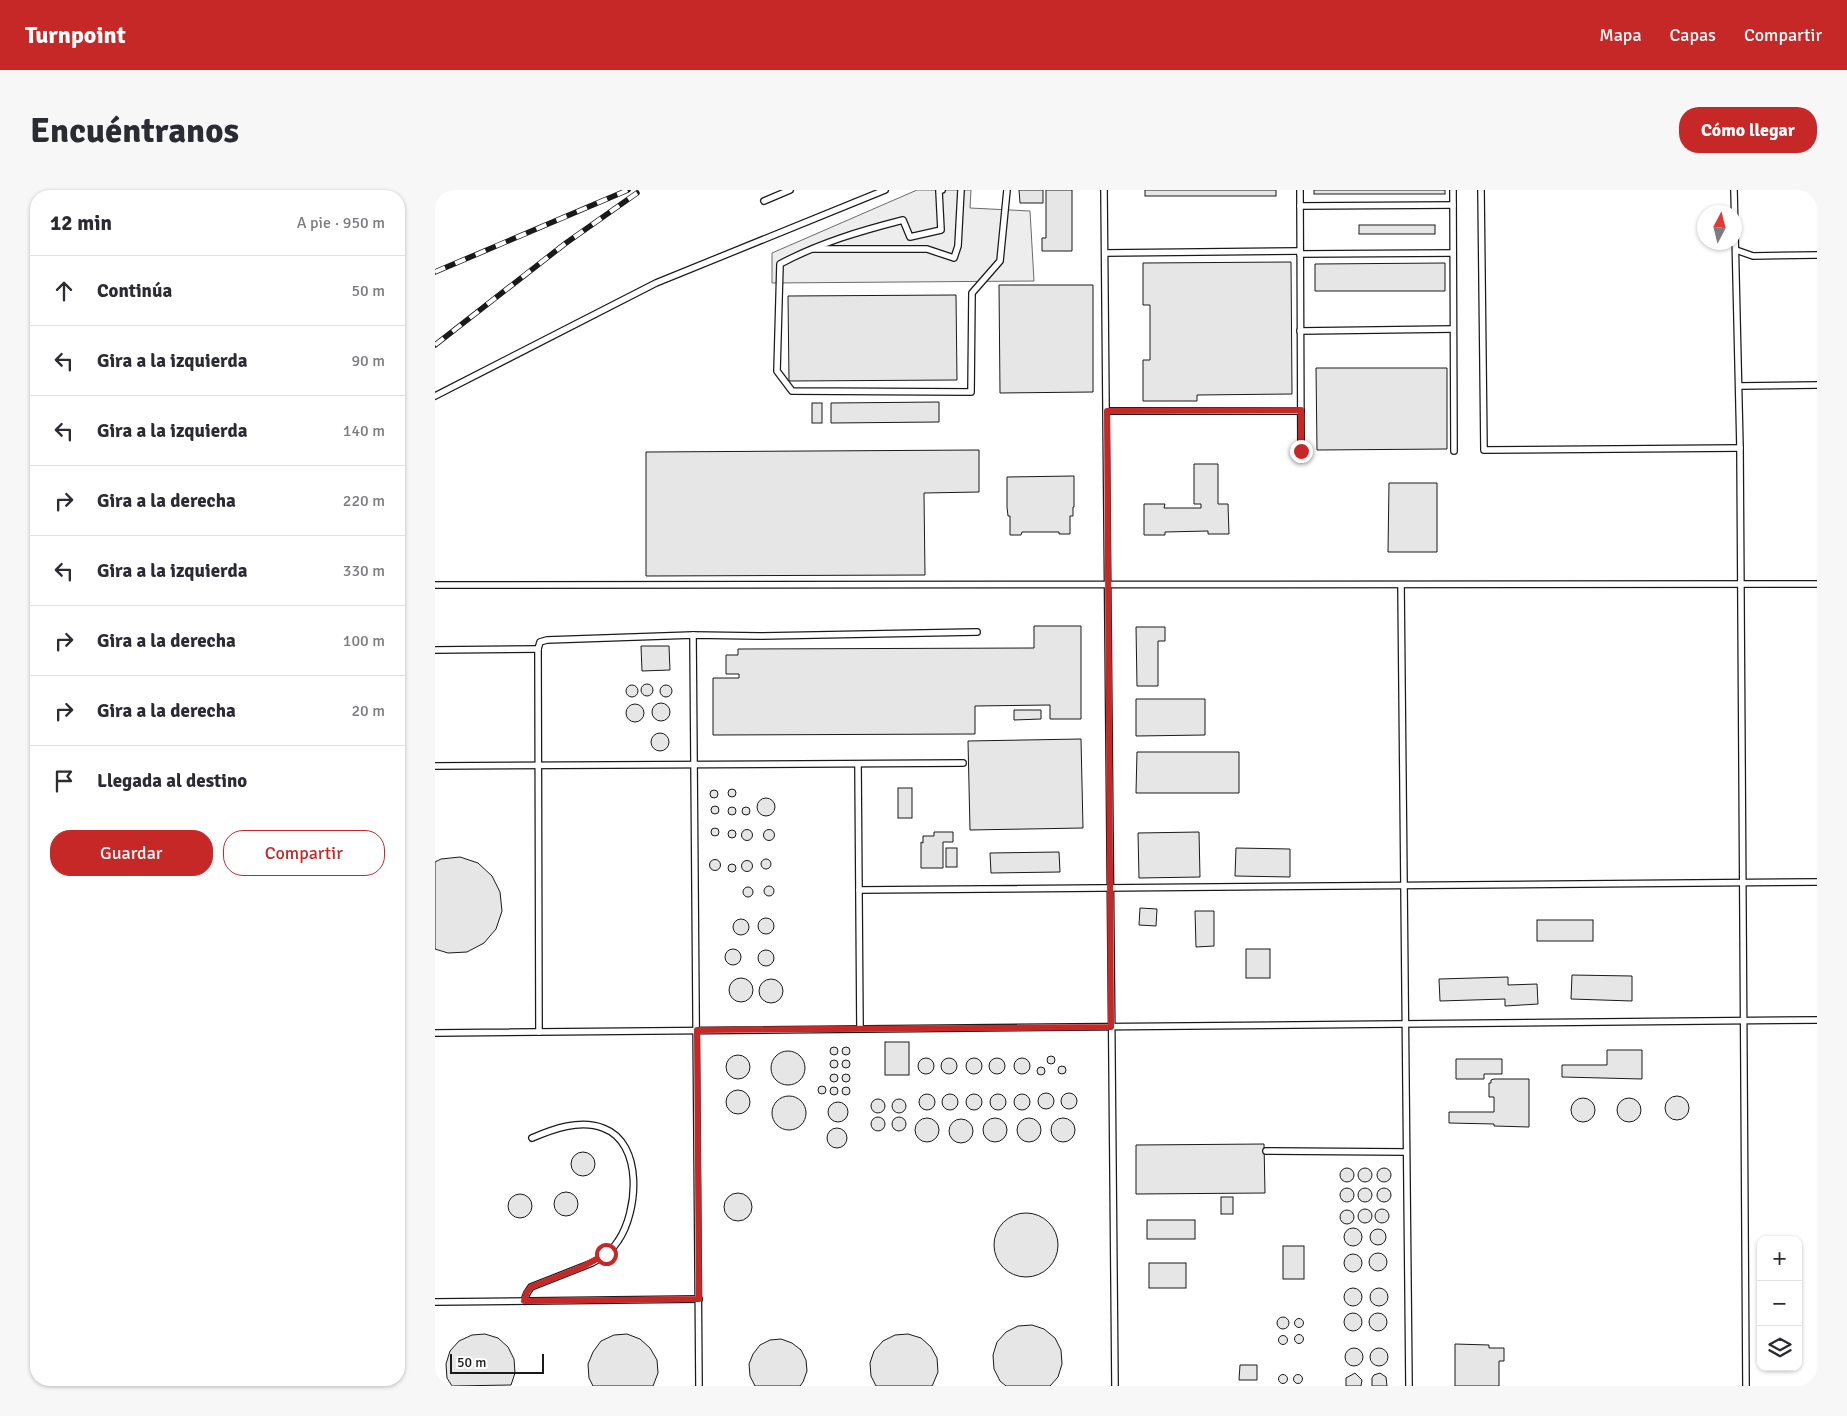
<!DOCTYPE html>
<html lang="es">
<head>
<meta charset="utf-8">
<style>
  body { margin:0; font-family:Signika,sans-serif; background:#f7f7f7; color:#2b2b33 }
  .controls { position:absolute; right:15px; bottom:15px; display:grid; overflow:hidden; border-radius:10px; box-shadow:0 1px 4px #0004 }
  .controls button { width:45px; height:45px; display:grid; place-items:center; padding:0; border:0; border-bottom:1px solid #e1e1e2; background:#fff; color:#2b2b33; font:25px sans-serif }
  .compass { position:absolute; left:1262px; top:15px; width:45px; height:45px; border-radius:50%; background:#fff; box-shadow:0 1px 4px #0004; rotate:7deg }
  .scale { position:absolute; left:15px; bottom:12px; width:94px; box-sizing:border-box; padding-left:5px; border:2px solid #1a1a1a; border-top:0; font-size:14px; line-height:18px; white-space:nowrap; color:#1a1a1a; -webkit-text-stroke:4px #fff; paint-order:stroke }
  .stop { position:absolute; width:15px; height:15px; margin:-11px; border:4px solid #c62828; border-radius:50%; background:#fff }
  .stop.end { background:#c62828; border-color:#fff; box-shadow:0 1px 5px #0008 }
  .list { margin:0; padding:0; list-style:none }
  h2 { display:flex; justify-content:space-between; align-items:center; height:65px; margin:0; padding:0 20px; font-size:21px }
  h2 small { font-size:16px; font-weight:400; color:#7c7c81 }
  .list li { display:grid; grid-template-columns:32px 1fr auto; gap:15px; align-items:center; box-sizing:border-box; height:70px; padding:0 20px; border-top:1px solid #e1e1e2 }
  .list b { display:block; font-size:19px; white-space:nowrap }
  .list em { font-size:16px; font-style:normal; color:#7c7c81 }
  .actions { display:flex; gap:10px; padding:15px 20px }
  .actions a { flex:1; padding:11px 0; border:1px solid #c62828; border-radius:20px; text-align:center; font-size:18px; color:#c62828 }
  .actions .main { background:#c62828; color:#fff }
  .icon { flex:none; width:28px; height:28px; fill:none; stroke:currentColor; stroke-width:2; stroke-linecap:round; stroke-linejoin:round }
  .map { position:relative; flex:none; width:1382px; height:1196px; overflow:hidden; border-radius:20px }
  header { display:flex; align-items:center; gap:30px; box-sizing:border-box; height:70px; padding:0 25px; background:#c62828; color:#fff }
  header strong { font-size:24px }
  nav { display:flex; gap:28px; margin-inline-start:auto; font-size:18px }
  .intro { display:flex; align-items:center; justify-content:space-between; box-sizing:border-box; height:120px; padding:0 30px }
  h1 { margin:0; font-size:35px }
  .button { padding:12px 22px; border-radius:20px; background:#c62828; color:#fff; font-size:18px; font-weight:700 }
  main { display:flex; gap:30px; padding:0 30px }
  aside { flex:1; background:#fff; border-radius:20px; box-shadow:0 1px 4px #0004 }
  .map>svg:first-child { display:block }
  .built { fill:#ededed; stroke:#6a6a6a }
  .building { fill:#e6e6e6; stroke:#1a1a1a }
  .lines { fill:none; stroke-linecap:round; stroke-linejoin:round }
  .lane-casing { stroke:#1a1a1a; stroke-width:8 }
  .lane { stroke:#fff; stroke-width:5.5 }
  .rail-casing { stroke:#1a1a1a; stroke-width:5.5 }
  .rail { stroke:#fff; stroke-width:4; stroke-dasharray:11; stroke-linecap:butt }
  .route { stroke:#c62828; stroke-width:6 }
</style>
</head>
<body>
<header>
<strong>Turnpoint</strong>
<nav><a>Mapa</a><a>Capas</a><a>Compartir</a></nav>
</header>
<div class="intro"><h1>Encuéntranos</h1><a class="button">Cómo llegar</a></div>
<main>
<aside>
<h2>12 min<small>A pie · 950 m</small></h2>
<ul class="list">
<li><svg class="icon" aria-label="ahead" viewBox="0 0 24 24"><path d="M12 20V5M6 11l6-6 6 6"/></svg><div><b>Continúa</b></div><em>50 m</em></li>
<li><svg class="icon" aria-label="left" viewBox="0 0 24 24"><path d="M17 20v-9H6M10 6l-5 5 5 5"/></svg><div><b>Gira a la izquierda</b></div><em>90 m</em></li>
<li><svg class="icon" aria-label="left" viewBox="0 0 24 24"><path d="M17 20v-9H6M10 6l-5 5 5 5"/></svg><div><b>Gira a la izquierda</b></div><em>140 m</em></li>
<li><svg class="icon" aria-label="right" viewBox="0 0 24 24"><path d="M7 20v-9h11M14 6l5 5-5 5"/></svg><div><b>Gira a la derecha</b></div><em>220 m</em></li>
<li><svg class="icon" aria-label="left" viewBox="0 0 24 24"><path d="M17 20v-9H6M10 6l-5 5 5 5"/></svg><div><b>Gira a la izquierda</b></div><em>330 m</em></li>
<li><svg class="icon" aria-label="right" viewBox="0 0 24 24"><path d="M7 20v-9h11M14 6l5 5-5 5"/></svg><div><b>Gira a la derecha</b></div><em>100 m</em></li>
<li><svg class="icon" aria-label="right" viewBox="0 0 24 24"><path d="M7 20v-9h11M14 6l5 5-5 5"/></svg><div><b>Gira a la derecha</b></div><em>20 m</em></li>
<li><svg class="icon" aria-label="arrive" viewBox="0 0 24 24"><path d="M6 21V4h12l-3 4 3 4H6"/></svg><div><b>Llegada al destino</b></div></li>
</ul>
<div class="actions"><a class="main">Guardar</a><a>Compartir</a></div>
</aside>
<div class="map">
<svg width="1382" height="1196" viewBox="0 0 1382 1196">
  <rect width="100%" height="100%" fill="#fff"/>
  <polygon class="built" points="482,0 536,0 535,18 595,21 599,91 337,93 337,63"/>
  <g class="building">
    <polygon points="584,0 608,0 608,13 585,13"/>
    <polygon points="611,0 637,0 637,61 607,61 607,48 611,48"/>
    <rect x="710" y="0" width="131" height="6"/>
    <rect x="879" y="0" width="131" height="4"/>
    <rect x="924" y="35" width="76" height="9"/>
    <polygon points="856,72 857,204 762,205 762,211 708,211 708,170 715,170 715,115 708,115 708,73"/>
    <polygon points="1010,73 1010,101 880,101 880,74"/>
    <polygon points="564,95 658,95 658,202 565,203"/>
    <polygon points="521,105 522,190 354,191 353,106"/>
    <polygon points="881,178 1012,178 1012,259 882,260"/>
    <polygon points="504,212 504,232 396,233 396,213"/>
    <rect x="377" y="213" width="10" height="20"/>
    <polygon points="544,260 544,302 489,303 490,385 211,386 211,262"/>
    <polygon points="759,274 783,274 783,314 793,314 794,344 773,344 773,341 730,342 730,345 709,345 709,314 730,314 729,318 766,318 766,314 759,314"/>
    <polygon points="639,286 639,317 638,317 638,326 635,326 635,344 624,344 624,342 587,342 586,345 575,345 575,326 573,326 572,317 572,287"/>
    <polygon points="954,293 1002,293 1002,362 953,362"/>
    <polygon points="599,436 646,436 646,529 615,529 615,515 540,516 540,544 278,545 278,488 304,488 304,484 291,484 291,465 303,465 303,459 599,458"/>
    <polygon points="701,437 730,437 730,451 723,451 723,496 702,496"/>
    <polygon points="206,456 234,456 235,480 207,481"/>
    <circle cx="212" cy="500" r="6"/>
    <circle cx="197" cy="501" r="6"/>
    <circle cx="231" cy="501" r="6"/>
    <polygon points="701,509 770,509 770,545 701,546"/>
    <circle cx="226" cy="522" r="9"/>
    <circle cx="200" cy="523" r="9"/>
    <polygon points="579,520 606,520 606,529 579,530"/>
    <circle cx="225" cy="552" r="9"/>
    <polygon points="646,549 648,638 535,640 533,551"/>
    <polygon points="702,562 804,562 804,603 701,603"/>
    <rect x="463" y="598" width="14" height="30"/>
    <circle cx="297" cy="603" r="4"/>
    <circle cx="279" cy="604" r="4"/>
    <circle cx="331" cy="617" r="9"/>
    <circle cx="280" cy="620" r="4"/>
    <circle cx="297" cy="621" r="4"/>
    <circle cx="311" cy="621" r="4"/>
    <circle cx="280" cy="642" r="4"/>
    <circle cx="334" cy="645" r="5.5"/>
    <circle cx="312" cy="645" r="5.5"/>
    <circle cx="297" cy="644" r="4"/>
    <polygon points="499,642 518,642 518,652 508,652 508,678 486,678 486,652 488,653 488,646 499,646"/>
    <polygon points="764,642 765,687 704,688 703,643"/>
    <rect x="511" y="658" width="11" height="19"/>
    <polygon points="801,658 855,659 855,687 800,686"/>
    <polygon points="624,662 625,682 556,683 555,663"/>
    <polygon points="25,667 43,673 57,686 65,702 67,721 61,739 49,753 32,762 13,763 0,759 0,672 6,669"/>
    <circle cx="331" cy="674" r="5"/>
    <circle cx="280" cy="675" r="5.5"/>
    <circle cx="312" cy="676" r="5.5"/>
    <circle cx="297" cy="678" r="4"/>
    <circle cx="334" cy="701" r="5"/>
    <circle cx="313" cy="702" r="5"/>
    <polygon points="705,718 722,719 721,736 704,735"/>
    <polygon points="760,721 779,721 779,756 761,757"/>
    <circle cx="331" cy="736" r="8"/>
    <circle cx="306" cy="737" r="8"/>
    <rect x="1102" y="730" width="56" height="21"/>
    <rect x="811" y="759" width="24" height="29"/>
    <circle cx="298" cy="767" r="8"/>
    <circle cx="331" cy="768" r="8"/>
    <polygon points="1137,785 1197,786 1197,811 1136,809"/>
    <polygon points="1073,787 1073,795 1102,794 1103,814 1070,816 1070,809 1005,811 1004,789"/>
    <circle cx="306" cy="800" r="12"/>
    <circle cx="336" cy="801" r="12"/>
    <rect x="450" y="852" width="24" height="33"/>
    <circle cx="399" cy="861" r="4"/>
    <circle cx="411" cy="861" r="4"/>
    <polygon points="1172,860 1207,860 1207,889 1127,887 1127,875 1172,875"/>
    <circle cx="353" cy="878" r="17"/>
    <circle cx="303" cy="877" r="12"/>
    <circle cx="616" cy="870" r="4"/>
    <circle cx="539" cy="876" r="8"/>
    <circle cx="562" cy="876" r="8"/>
    <circle cx="587" cy="876" r="8"/>
    <circle cx="491" cy="876" r="8"/>
    <circle cx="514" cy="876" r="8"/>
    <polygon points="1021,869 1067,869 1067,884 1049,884 1049,889 1021,889"/>
    <circle cx="399" cy="874" r="4"/>
    <circle cx="411" cy="874" r="4"/>
    <circle cx="627" cy="880" r="4"/>
    <circle cx="606" cy="881" r="4"/>
    <circle cx="399" cy="888" r="4"/>
    <circle cx="411" cy="888" r="4"/>
    <polygon points="1059,889 1094,889 1094,937 1059,936 1059,934 1014,933 1014,922 1059,922 1059,907 1054,907 1054,893 1056,893 1056,890"/>
    <circle cx="387" cy="900" r="4"/>
    <circle cx="411" cy="901" r="4"/>
    <circle cx="399" cy="901" r="4"/>
    <circle cx="303" cy="912" r="12"/>
    <circle cx="611" cy="911" r="8"/>
    <circle cx="634" cy="911" r="8"/>
    <circle cx="515" cy="912" r="8"/>
    <circle cx="563" cy="912" r="8"/>
    <circle cx="587" cy="912" r="8"/>
    <circle cx="539" cy="912" r="8"/>
    <circle cx="492" cy="912" r="8"/>
    <circle cx="354" cy="923" r="17"/>
    <circle cx="1242" cy="918" r="12"/>
    <circle cx="1148" cy="920" r="12"/>
    <circle cx="1194" cy="920" r="12"/>
    <circle cx="443" cy="916" r="7"/>
    <circle cx="464" cy="916" r="7"/>
    <circle cx="403" cy="922" r="10"/>
    <circle cx="464" cy="934" r="7"/>
    <circle cx="443" cy="934" r="7"/>
    <circle cx="628" cy="940" r="12"/>
    <circle cx="560" cy="940" r="12"/>
    <circle cx="594" cy="940" r="12"/>
    <circle cx="492" cy="940" r="12"/>
    <circle cx="526" cy="941" r="12"/>
    <circle cx="402" cy="948" r="10"/>
    <polygon points="829,954 830,1003 701,1004 701,955"/>
    <circle cx="148" cy="974" r="12"/>
    <circle cx="912" cy="985" r="7"/>
    <circle cx="949" cy="985" r="7"/>
    <circle cx="930" cy="985" r="7"/>
    <circle cx="912" cy="1005" r="7"/>
    <circle cx="949" cy="1005" r="7"/>
    <circle cx="930" cy="1005" r="7"/>
    <circle cx="131" cy="1014" r="12"/>
    <circle cx="303" cy="1017" r="14"/>
    <circle cx="85" cy="1016" r="12"/>
    <rect x="786" y="1007" width="12" height="17"/>
    <circle cx="947" cy="1026" r="7"/>
    <circle cx="930" cy="1026" r="7"/>
    <circle cx="912" cy="1027" r="7"/>
    <circle cx="591" cy="1055" r="32"/>
    <rect x="712" y="1030" width="48" height="19"/>
    <circle cx="918" cy="1047" r="9"/>
    <circle cx="943" cy="1047" r="8"/>
    <rect x="848" y="1056" width="21" height="33"/>
    <circle cx="943" cy="1072" r="9"/>
    <circle cx="918" cy="1073" r="9"/>
    <rect x="714" y="1073" width="37" height="25"/>
    <circle cx="918" cy="1107" r="9"/>
    <circle cx="944" cy="1107" r="9"/>
    <circle cx="943" cy="1132" r="9"/>
    <circle cx="918" cy="1132" r="9"/>
    <circle cx="848" cy="1133" r="6"/>
    <circle cx="864" cy="1133" r="4.5"/>
    <polygon points="597,1135 609,1139 620,1148 626,1160 627,1174 623,1187 615,1196 571,1196 565,1191 559,1179 558,1165 562,1152 571,1142 583,1136"/>
    <polygon points="50,1144 63,1148 73,1157 79,1169 80,1183 76,1195 17,1196 12,1188 11,1174 15,1161 24,1151 37,1145"/>
    <polygon points="192,1144 205,1149 215,1158 222,1170 223,1183 218,1196 158,1196 154,1188 153,1174 158,1162 166,1151 179,1145"/>
    <polygon points="473,1144 486,1148 496,1157 502,1168 503,1182 498,1194 497,1196 441,1196 436,1186 435,1173 439,1161 448,1151 460,1145"/>
    <circle cx="864" cy="1149" r="4.5"/>
    <circle cx="848" cy="1150" r="4.5"/>
    <polygon points="346,1149 357,1153 366,1160 371,1170 372,1181 368,1192 365,1196 320,1196 315,1186 314,1174 318,1164 325,1155 335,1150"/>
    <polygon points="1020,1154 1054,1155 1054,1158 1069,1158 1069,1171 1064,1171 1064,1196 1020,1196"/>
    <circle cx="919" cy="1167" r="9"/>
    <circle cx="944" cy="1167" r="9"/>
    <polygon points="805,1175 822,1175 822,1190 804,1190"/>
    <polygon points="920,1183 927,1190 926,1196 911,1196 911,1188"/>
    <polygon points="945,1183 951,1187 952,1196 937,1196 937,1188 939,1185"/>
    <circle cx="848" cy="1189" r="4.5"/>
    <circle cx="863" cy="1189" r="4.5"/>
  </g>
  <g class="lines">
    <g class="lane-casing">
      <g id="lane">
        <path d="M507,0L504,1L506,40L475,47L468,30C425,41 384,53 345,74L342,181L357,201L536,202L537,103L565,71L572,0"/>
        <polyline points="669,0 680,1196"/>
        <polyline points="865,0 866,261"/>
        <polyline points="1018,0 1019,261"/>
        <polyline points="1046,0 1049,260 1305,258"/>
        <polyline points="1299,0 1305,258 1311,1196"/>
        <polyline points="329,11 355,0"/>
        <polyline points="865,16 1018,15"/>
        <polyline points="379,59 492,59 519,68 523,56 526,0"/>
        <polyline points="1301,60 1318,66 1382,65"/>
        <polyline points="670,63 865,61"/>
        <polyline points="865,64 1018,63"/>
        <polyline points="865,141 1018,139"/>
        <polyline points="1304,196 1382,195"/>
        <polyline points="0,206 221,93 450,0"/>
        <polyline points="672,221 866,221"/>
        <polyline points="0,395 1382,394"/>
        <polyline points="966,395 974,1196"/>
        <polyline points="258,445 264,1196"/>
        <polyline points="0,460 103,459"/>
        <polyline points="423,574 425,839"/>
        <polyline points="0,576 528,573"/>
        <polyline points="424,700 1382,692"/>
        <polyline points="104,842 103,459 105,452 112,450 258,445 324,446 542,442"/>
        <polyline points="0,843 1382,830"/>
        <polyline points="831,961 971,962"/>
        <path d="M89,1111L92,1103L96,1097L157,1073C167,1068 177,1061 183,1051C203,1022 209,953 168,938C145,929 118,939 97,948"/>
        <polyline points="0,1112 264,1109"/>
      </g>
    </g>
    <use href="#lane" class="lane"/>
    <g class="rail-casing">
      <g id="rail">
        <polyline points="0,82 193,0"/>
        <polyline points="0,155 131,53 202,3"/>
      </g>
    </g>
    <use href="#rail" class="rail"/>
  </g>
  <g class="lines">
    <polyline class="route" points="171,1064 145,1078 96,1097 92,1102 89,1111 264,1109 262,840 676,837 672,221 866,220 866,261"/>
  </g>
</svg>
<div class="controls">
<button>+</button>
<button>−</button>
<button><svg class="icon" aria-label="layers" viewBox="0 0 24 24"><path d="M12 4l9 5-9 5-9-5zM3 14l9 5 9-5"/></svg></button>
</div>
<svg class="compass" viewBox="-18 -18 36 36"><path d="M0-13l5 13h-10z" fill="#e53935"/><path d="M0 13l5-13h-10z" fill="#7c7c81"/></svg>
<div class="scale">50 m</div>
<div class="stop" style="left:171px;top:1064px"></div>
<div class="stop end" style="left:866px;top:261px"></div>
</div>
</main>
</body>
</html>
